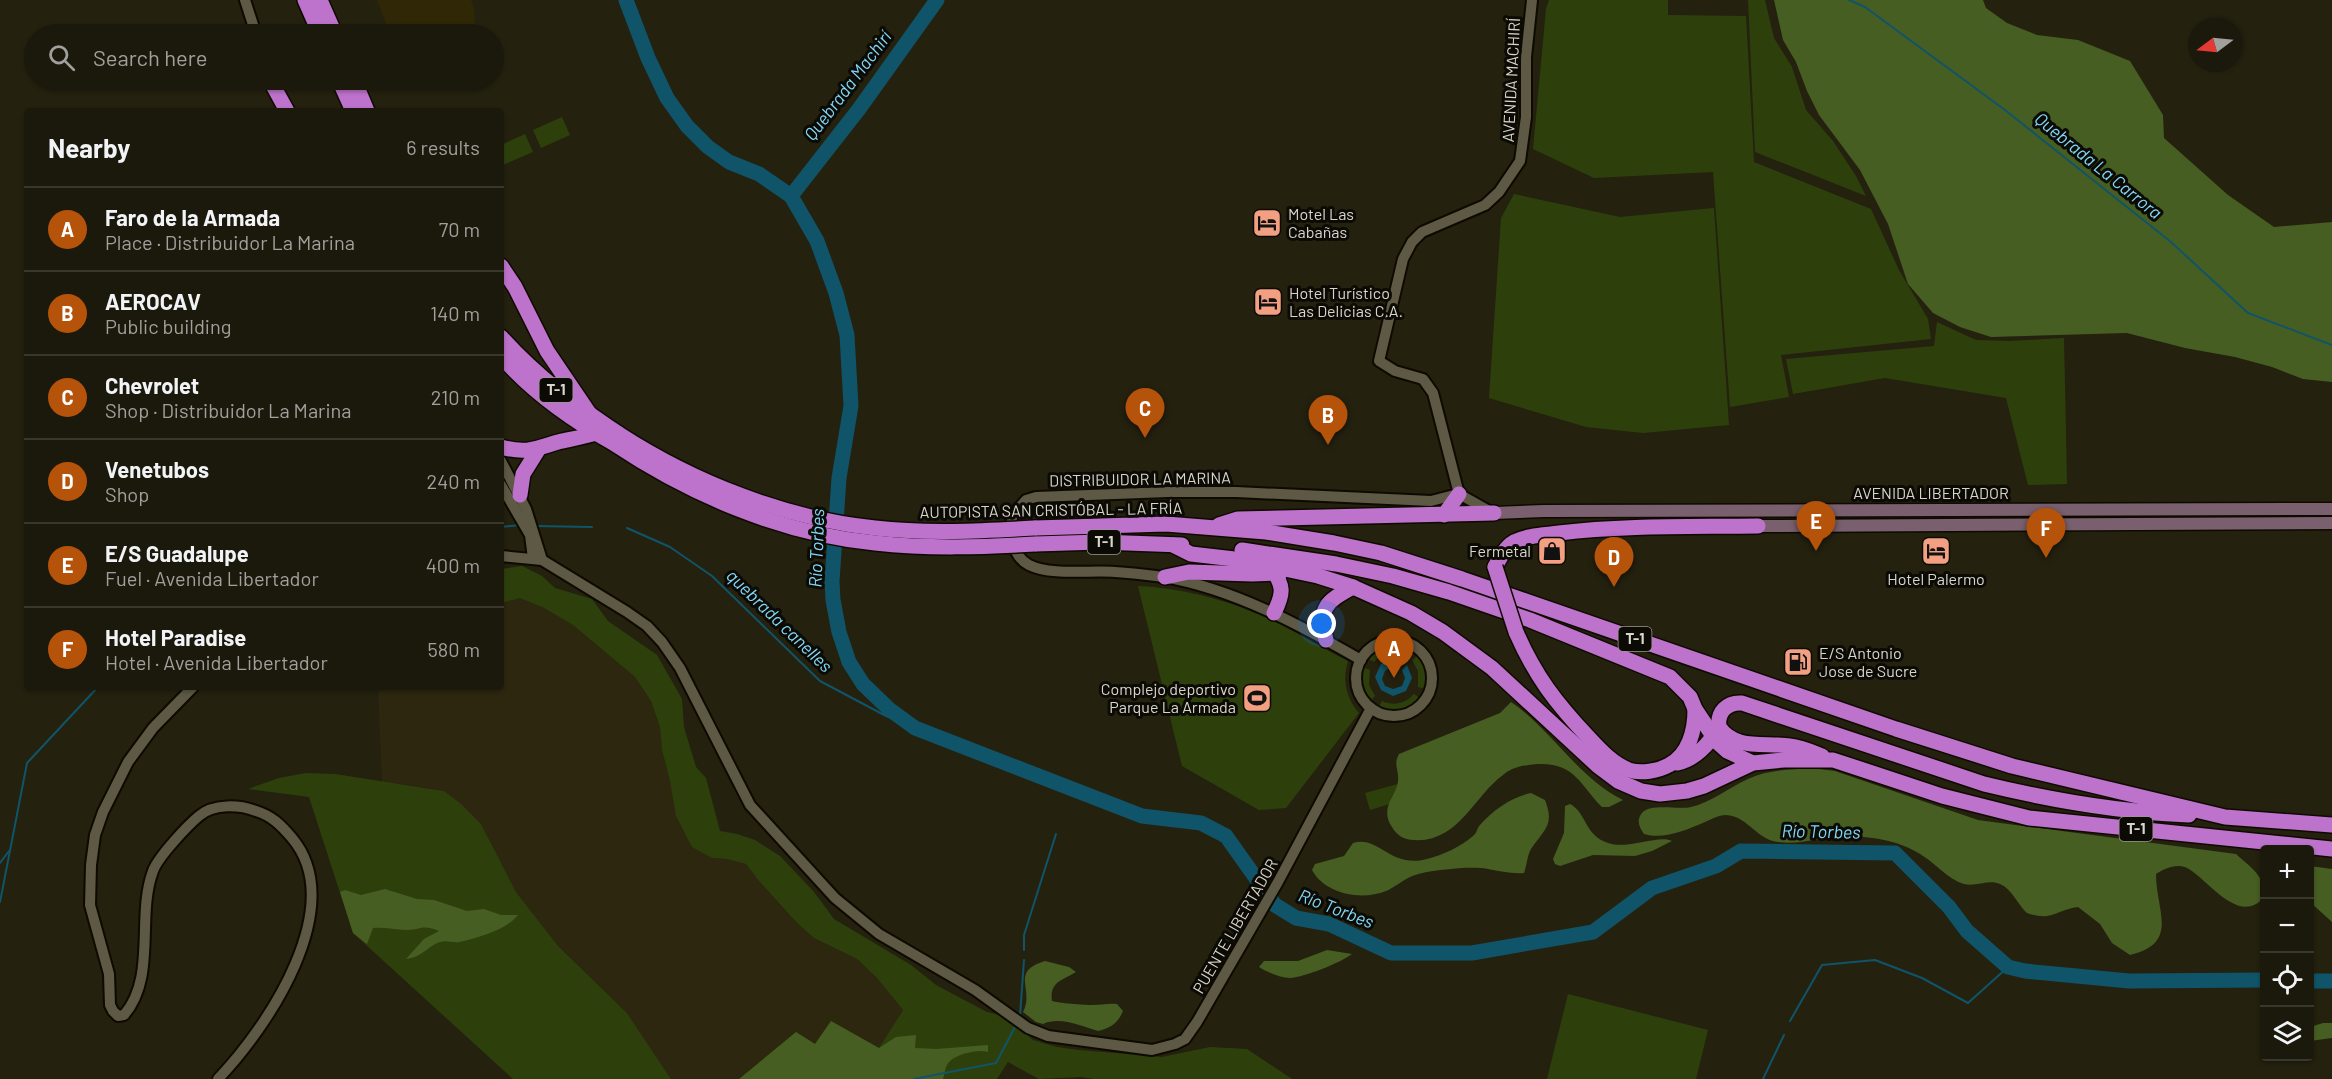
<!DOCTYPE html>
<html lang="en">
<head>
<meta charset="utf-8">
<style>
  body { margin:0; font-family:Barlow,sans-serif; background:#242214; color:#f1f3f6 }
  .controls { position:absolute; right:18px; bottom:18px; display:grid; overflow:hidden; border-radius:6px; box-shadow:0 2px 4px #0004 }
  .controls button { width:54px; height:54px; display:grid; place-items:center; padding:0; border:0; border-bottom:2px solid #39382c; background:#1b190b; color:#f1f3f6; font:30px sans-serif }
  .compass { position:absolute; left:2188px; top:18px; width:54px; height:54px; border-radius:50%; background:#1b190b; box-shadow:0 2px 4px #0004; rotate:254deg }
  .you { position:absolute; left:1322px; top:624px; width:21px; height:21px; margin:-15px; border:4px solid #fff; border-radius:50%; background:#1a73e8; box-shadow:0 0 0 9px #1a73e833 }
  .badge { display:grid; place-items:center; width:39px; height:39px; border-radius:50%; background:#b45309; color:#fff; font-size:20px; font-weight:700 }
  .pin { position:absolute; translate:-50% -50px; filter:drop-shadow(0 2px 3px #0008) }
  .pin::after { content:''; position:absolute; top:32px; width:21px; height:18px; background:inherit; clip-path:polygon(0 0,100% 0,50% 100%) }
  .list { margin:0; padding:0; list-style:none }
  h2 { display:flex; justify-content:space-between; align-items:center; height:78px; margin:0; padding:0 24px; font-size:26px }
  h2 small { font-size:20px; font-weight:400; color:#a0a09d }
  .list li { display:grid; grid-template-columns:39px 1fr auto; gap:18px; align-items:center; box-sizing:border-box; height:84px; padding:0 24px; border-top:2px solid #39382c }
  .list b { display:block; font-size:22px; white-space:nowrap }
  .list p { margin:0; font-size:20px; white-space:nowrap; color:#a0a09d }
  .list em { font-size:20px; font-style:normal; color:#a0a09d }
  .icon { flex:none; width:33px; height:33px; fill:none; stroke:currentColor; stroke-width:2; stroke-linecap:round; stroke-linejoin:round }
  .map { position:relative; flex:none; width:2332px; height:1079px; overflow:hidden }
  .search { position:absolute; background:#1b190b; box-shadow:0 2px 4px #0004; left:24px; top:24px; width:480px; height:66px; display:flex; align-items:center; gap:15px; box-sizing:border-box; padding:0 21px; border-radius:33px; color:#a0a09d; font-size:22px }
  .panel { position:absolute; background:#1b190b; box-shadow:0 2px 4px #0004; left:24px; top:108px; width:480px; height:582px; border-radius:6px }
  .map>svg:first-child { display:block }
  .built { fill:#2c270e }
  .green { fill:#2d400c }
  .forest { fill:#465e22 }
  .sand { fill:#2f2706 }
  .water { fill:#105469 }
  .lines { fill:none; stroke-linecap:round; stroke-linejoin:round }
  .stream { stroke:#105469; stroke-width:2 }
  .river { stroke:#105469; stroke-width:15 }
  .tertiary-casing { stroke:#0e0a00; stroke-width:14 }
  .secondary-casing { stroke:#0e0a00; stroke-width:15 }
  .motorway-casing { stroke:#0e0a00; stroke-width:18 }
  .tertiary { stroke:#5d5945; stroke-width:10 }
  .secondary { stroke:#7a606e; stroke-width:12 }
  .motorway { stroke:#bd72cc; stroke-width:15 }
  .motorway-bridge-casing { stroke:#0e0a00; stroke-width:18; stroke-linecap:butt }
  .motorway-bridge { stroke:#bd72cc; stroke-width:15 }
  .labels { text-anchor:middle; stroke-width:6; stroke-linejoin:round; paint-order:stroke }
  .shield { fill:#0c0a04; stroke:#9b998f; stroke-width:1.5 }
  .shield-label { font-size:15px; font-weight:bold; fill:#d8d6cb }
  .street-label { font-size:16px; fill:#d8d6cb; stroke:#0c0a04 }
  .poi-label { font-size:16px; fill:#d8d6cb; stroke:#0c0a04; text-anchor:start }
  .water-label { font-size:18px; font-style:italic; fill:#80d8f9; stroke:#0c0a04 }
</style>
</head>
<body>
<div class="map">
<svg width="2332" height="1079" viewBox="0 0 2332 1079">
  <rect width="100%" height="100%" fill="#24210f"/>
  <polygon class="built" points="520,598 544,608 573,625 635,677 651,701 660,727 662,750 670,781 712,858 727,859 746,864 759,881 797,923 814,938 857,959 877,978 903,1010 879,1048 831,1021 815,1044 740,1079 671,1079 627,1013 558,946 516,892 481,824 444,791 402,784 382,783 378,687 501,687 501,603"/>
  <g class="green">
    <polygon points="1549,0 1668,0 1668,15 1746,16 1754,162 1871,209 1899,270 1928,319 1931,339 1781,355 1789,397 1730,407 1713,172 1594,178 1533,149 1546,9"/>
    <polygon points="1748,0 1765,0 1774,38 1792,67 1806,110 1833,141 1856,176 1866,196 1755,152"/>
    <polygon points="562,117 570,135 541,148 533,130"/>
    <polygon points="525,134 533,152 503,165 501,160 501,145"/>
    <polygon points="1514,194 1620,217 1714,208 1729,425 1643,433 1586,427 1489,398 1501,218"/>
    <polygon points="1937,322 1976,340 2009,341 2064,338 2067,484 2028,485 2006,398 1885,378 1793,394 1786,359 1934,346"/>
    <polygon points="522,566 542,576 555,588 592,599 608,621 657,655 682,699 684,727 696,767 706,778 720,831 737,834 755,840 780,856 814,892 834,919 911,965 936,985 987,1012 1008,1017 1033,1040 1057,1047 1079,1050 1162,1057 1210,1047 1247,1049 1292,1079 1094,1079 1081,1077 1039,1079 1008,1062 997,1079 740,1079 796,1032 815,1044 831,1021 879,1048 903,1010 877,978 857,959 814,938 797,923 759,881 746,864 727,859 712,858 692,847 676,816 670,781 662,750 660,727 651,701 635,677 573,625 544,608 520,598 501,603 501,569"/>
    <path d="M1138,586C1178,588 1221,598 1258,614C1289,627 1318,646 1348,661C1342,680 1346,698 1359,713L1286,808L1259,810L1182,766Z"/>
    <path d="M1395,644L1410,648L1406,655C1393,650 1383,653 1374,662L1367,658L1379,648Z"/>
    <path d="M1418,655C1427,665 1429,676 1426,689L1418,687V671L1412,660Z"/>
    <path d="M1362,667L1370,670L1369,685L1375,696L1370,701C1361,691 1359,680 1362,667Z"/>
    <path d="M1414,694L1421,699C1409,712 1394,715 1378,708L1382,701C1394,706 1405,704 1414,694Z"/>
    <polygon points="306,773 335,774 444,791 461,804 481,824 516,892 558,946 627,1013 671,1079 513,1079 353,933 309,797 248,789 279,778"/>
    <polygon points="1398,784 1403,800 1370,810 1365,793"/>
    <polygon points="1568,994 1708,1030 1696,1079 1547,1079"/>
  </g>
  <g class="forest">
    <polygon points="1774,0 1983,0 1986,8 2007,23 2037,35 2078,40 2130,61 2163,115 2164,138 2228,195 2274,227 2332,222 2332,382 2303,379 2272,367 2235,357 2185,348 2127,333 1991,337 1960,327 1933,313 1908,284 1888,224 1860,170 1819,115 1807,91 1796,62 1783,40"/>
    <path d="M1511,702C1551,729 1577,777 1623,800L1609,807H1602C1580,785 1575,762 1537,764C1525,765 1512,767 1503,775C1474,796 1458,843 1414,840C1405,840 1397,836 1392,827C1386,819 1386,810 1390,801C1393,795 1398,787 1398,780C1399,769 1393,765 1399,754L1500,713Z"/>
    <path d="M1811,768L1835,771L1978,820L2236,854C2251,868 2265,875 2264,897C2239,927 2208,879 2187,868C2177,863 2165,868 2156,874C2156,911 2180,943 2130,955L2112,943L2100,924L2078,907C2055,910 2052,922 2027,913C2018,905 2012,889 2000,884C1989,879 1976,887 1964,884C1949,880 1936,864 1923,856C1902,841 1874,837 1849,836C1824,835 1798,847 1773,841C1755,836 1746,816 1726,815C1718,815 1712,819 1705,822C1686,830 1664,840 1644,834C1639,827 1636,820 1642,813C1651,803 1677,810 1691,807C1710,803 1730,787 1748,779C1769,769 1789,770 1811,768Z"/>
    <path d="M1531,793L1545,800C1555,826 1544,829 1531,849C1527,856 1527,865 1524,873C1511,874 1500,871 1488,869C1476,867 1462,868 1451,869C1437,870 1422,872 1410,877C1401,881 1394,888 1386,891C1361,901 1325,894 1312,870L1315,864L1344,856L1353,843C1379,835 1390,869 1427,859C1443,855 1460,847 1473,836C1477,833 1477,828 1480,825C1493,810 1512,797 1531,793Z"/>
    <path d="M1570,804C1587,813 1584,835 1608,843C1628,850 1659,834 1672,841L1652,851L1635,856L1593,855L1560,866L1555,864L1553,859L1564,833L1565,806Z"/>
    <polygon points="2310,866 2332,869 2332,922 2310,902"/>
    <path d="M385,889L417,899L434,900L467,911L484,909L501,915H518C506,930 478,938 459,942C453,943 446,940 440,942C429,945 423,957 406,959L424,939L439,931C421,924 422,930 406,930C395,930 385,927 373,928L367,944L353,933L340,892L345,890L361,895Z"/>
    <path d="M1327,950L1352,954C1340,963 1305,977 1290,978C1280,978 1267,972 1259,967L1264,961H1298Z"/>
    <path d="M1045,961L1069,967L1076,972C1063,980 1049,982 1052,1001C1058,1003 1084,1005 1092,1005C1101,1005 1108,1003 1117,1004L1123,1011C1118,1023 1111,1028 1098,1031C1082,1026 1059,1016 1043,1024L1036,1022L1023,1012C1035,989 1009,972 1045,961Z"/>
    <path d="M831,1021L879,1048L896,1037L916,1035L915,1048L936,1049L988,1045V1052C978,1049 958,1054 950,1061C945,1065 945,1073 943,1079H739L796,1032L815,1044Z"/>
    <polygon points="2323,1023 2332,1023 2332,1038 2310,1041 2310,1027"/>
  </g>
  <path class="sand" d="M377,0H471C476,12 476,22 472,34H390Z"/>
  <polygon class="water" points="1394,659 1402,662 1399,668 1390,667 1385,671 1382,679 1385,686 1393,689 1402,686 1405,678 1402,670 1407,665 1412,678 1406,691 1393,696 1381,690 1375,677 1381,664"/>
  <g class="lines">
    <g class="stream">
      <polyline points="1849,0 1865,7 2005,110 2171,242 2248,313 2332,345"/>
      <polyline points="535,526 592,527"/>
      <polyline points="501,527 521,525"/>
      <polyline points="627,528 670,547 712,576 820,681 886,716 915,728"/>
      <polyline points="0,863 9,851"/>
      <polyline points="0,902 27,763 98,687"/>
      <polyline points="1024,950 1024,935 1056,834"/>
      <polyline points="1020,1016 1024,960"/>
      <polyline points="1790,1021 1822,965 1875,960 1922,978 1968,1003 2008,967"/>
      <polyline points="914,1079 996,1063 1016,1025"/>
      <polyline points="1763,1079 1784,1035"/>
    </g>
    <g class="river">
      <polyline points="626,0 648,58 667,98 687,126 708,147 729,162 759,174 791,196 817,241 836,293 847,335 851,406 839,478 832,581 833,600 839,632 849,662 863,684 889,709 915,728 1142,816 1201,823 1226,836 1275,905 1296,918 1329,924 1391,953 1472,953 1593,932 1652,888 1716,866 1741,851 1895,853 1949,907 1967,931 2008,967 2025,971 2129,981 2264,980"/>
      <polyline points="791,196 859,109 937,0"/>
      <polyline points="2310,981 2332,981"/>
    </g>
    <g class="tertiary-casing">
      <g id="tertiary">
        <polyline points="245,0 256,34"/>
        <polyline points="501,461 526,509 542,560"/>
        <polyline points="501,485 530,535 533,558"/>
        <polyline points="1459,494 1433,393 1423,379 1395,371 1379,361 1403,259 1412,242 1422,232 1485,205 1499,192 1520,161 1526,117 1526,57 1532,0"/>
        <polyline points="1459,494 1493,513"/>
        <polyline points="501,556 542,560 627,612 647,626 662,642 680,668 750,805 835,898 879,934 975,990 1028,1028 1048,1036 1152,1050 1175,1044 1185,1039 1197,1022 1278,882 1371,708"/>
        <circle cx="1394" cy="678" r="38"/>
        <path d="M1361,660C1300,625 1234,589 1164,577C1148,575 1131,573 1115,572C1090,570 1051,576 1029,565C1011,556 1011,533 1012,516L1026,500L1036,497L1168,492H1236L1431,501L1458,494"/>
        <path d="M193,687L153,728L128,762L103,812L95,835L91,865L90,905L109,974L110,1005L113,1011L118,1016L124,1015C157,977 136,916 153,871C158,857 187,826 199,816C214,803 240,805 256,811C272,816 281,825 292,838C349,906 268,1027 218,1079"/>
      </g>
    </g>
    <g class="secondary-casing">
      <g id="secondary">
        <polyline points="1494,513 1544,511 2332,509"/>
        <polyline points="1758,526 2332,523"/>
      </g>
    </g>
    <g class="motorway-casing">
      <g id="motorway">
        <polyline points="305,0 320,34"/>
        <polyline points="320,0 335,34"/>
        <polyline points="270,80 287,111"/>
        <polyline points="339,80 353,111"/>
        <polyline points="354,80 367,111"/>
        <polyline points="501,266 515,287 547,351 591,416"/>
        <path d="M501,337C538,378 573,403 619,434"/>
        <path d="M501,356C532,392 572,420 613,443"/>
        <path d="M501,447C526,454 535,449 558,442C571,439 584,437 596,433"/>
        <polyline points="520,495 523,474 538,450"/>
        <polyline points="1444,515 1459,494"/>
        <polyline points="1219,525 1238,519 1494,513"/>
        <polyline points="1035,528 1166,524 1266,532 1334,543 1381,553 1462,579 1896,729 2012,766 2225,817 2332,825"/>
        <polyline points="1035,544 1100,542 1182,545"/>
        <polyline points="1173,545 1191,554 1243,560 1318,576 1353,587 1411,613 1443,632 1492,668 1598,766 1618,781 1641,791 1660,794 1687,791 1704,786 1753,763 1784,760 1833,760 1942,796 2029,818 2332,849"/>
        <polyline points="1242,550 1336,564 1393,576 1449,592 1530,620 1670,677 1690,697 1695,709 1717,742 1727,751 1753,763"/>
        <path d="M1271,567C1284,586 1284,593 1274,613"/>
        <path d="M1495,567C1500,558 1505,547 1514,542C1528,535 1544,535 1559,533C1625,525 1692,527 1758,526"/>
        <polyline points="1165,577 1189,572 1252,574 1280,573"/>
        <path d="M1516,632C1535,676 1556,703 1589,738C1600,750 1613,764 1629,770C1641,774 1658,771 1669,765C1689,755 1695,730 1695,709"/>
        <path d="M1326,640C1318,607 1326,602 1353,587"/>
        <path d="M1822,756C1812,752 1801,747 1790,746C1765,742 1735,751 1719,727C1717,712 1727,702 1742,703L1984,784C2050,800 2121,812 2189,815"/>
        <path d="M1677,763C1694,760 1709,744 1717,730"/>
      </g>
    </g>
    <use href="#tertiary" class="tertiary"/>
    <use href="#secondary" class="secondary"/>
    <use href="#motorway" class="motorway"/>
    <g class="motorway-bridge-casing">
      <g id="motorway-bridge">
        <path d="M619,434C693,482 786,519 875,528C928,534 981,531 1035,528"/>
        <path d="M613,443C691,495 782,534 875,543C929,549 982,547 1035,544"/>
        <polyline points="1495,567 1516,632"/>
      </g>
    </g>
    <use href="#motorway-bridge" class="motorway-bridge"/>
  </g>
  <defs>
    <g id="hotel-square" transform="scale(1.5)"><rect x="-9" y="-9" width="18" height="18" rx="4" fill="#f39f82" stroke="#0c0a04"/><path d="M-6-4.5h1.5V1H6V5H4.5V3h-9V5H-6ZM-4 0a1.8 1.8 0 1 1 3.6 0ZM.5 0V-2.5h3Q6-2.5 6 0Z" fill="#111"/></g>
    <g id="shop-square" transform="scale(1.5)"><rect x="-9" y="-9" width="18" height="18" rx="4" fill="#f39f82" stroke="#0c0a04"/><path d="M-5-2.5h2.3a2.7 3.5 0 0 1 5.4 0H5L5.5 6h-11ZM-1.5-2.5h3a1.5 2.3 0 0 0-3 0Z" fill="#111"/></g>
    <g id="fuel-square" transform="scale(1.5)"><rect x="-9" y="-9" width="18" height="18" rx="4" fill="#f39f82" stroke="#0c0a04"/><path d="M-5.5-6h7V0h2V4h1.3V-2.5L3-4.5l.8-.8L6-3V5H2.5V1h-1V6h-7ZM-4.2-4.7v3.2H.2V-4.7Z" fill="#111"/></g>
    <g id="stadium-square" transform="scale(1.5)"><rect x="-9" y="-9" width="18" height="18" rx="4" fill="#f39f82" stroke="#0c0a04"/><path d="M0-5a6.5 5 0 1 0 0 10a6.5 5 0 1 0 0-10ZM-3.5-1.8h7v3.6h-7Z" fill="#111"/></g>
  </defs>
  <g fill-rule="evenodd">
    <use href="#hotel-square" x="1267" y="223"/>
    <use href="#hotel-square" x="1268" y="302"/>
    <use href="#shop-square" x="1552" y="551"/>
    <use href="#hotel-square" x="1936" y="551"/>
    <use href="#fuel-square" x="1798" y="662"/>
    <use href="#stadium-square" x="1257" y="698"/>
  </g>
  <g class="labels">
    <g class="shield">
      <rect x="539.5" y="378" width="33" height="24" rx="4.5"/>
      <rect x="1087.5" y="530" width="33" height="24" rx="4.5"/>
      <rect x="1618.5" y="627" width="33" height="24" rx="4.5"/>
      <rect x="2119.5" y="817" width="33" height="24" rx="4.5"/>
    </g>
    <g class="shield-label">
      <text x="556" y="395">T-1</text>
      <text x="1104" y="547">T-1</text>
      <text x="1635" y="644">T-1</text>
      <text x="2136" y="834">T-1</text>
    </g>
    <g class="street-label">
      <text transform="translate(1511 80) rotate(-87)" y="6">AVENIDA MACHIRÍ</text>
      <text transform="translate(1140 479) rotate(-1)" y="6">DISTRIBUIDOR LA MARINA</text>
      <text x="1931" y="499">AVENIDA LIBERTADOR</text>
      <text transform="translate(1051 510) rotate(-1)" y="6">AUTOPISTA SAN CRISTÓBAL - LA FRÍA</text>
      <text transform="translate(1235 926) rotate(-60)" y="6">PUENTE LIBERTADOR</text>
    </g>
    <g class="poi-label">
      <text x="1288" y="220">Motel Las<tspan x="1288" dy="18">Cabañas</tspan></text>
      <text x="1289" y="299">Hotel Turístico<tspan x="1289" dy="18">Las Delicias C.A.</tspan></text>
      <text x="1531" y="557" text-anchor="end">Fermetal</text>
      <text x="1936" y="585" text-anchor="middle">Hotel Palermo</text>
      <text x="1819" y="659">E/S Antonio<tspan x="1819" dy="18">Jose de Sucre</tspan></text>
      <text x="1236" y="695" text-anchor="end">Complejo deportivo<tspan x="1236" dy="18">Parque La Armada</tspan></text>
    </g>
    <g class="water-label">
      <text transform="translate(848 86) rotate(-53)" y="6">Quebrada Machirí</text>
      <text transform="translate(2098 166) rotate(39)" y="6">Quebrada La Carrora</text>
      <text transform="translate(817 548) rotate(-88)" y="6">Río Torbes</text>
      <text transform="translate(779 621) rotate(44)" y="6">quebrada canelles</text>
      <text transform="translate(1821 832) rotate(1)" y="6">Río Torbes</text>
      <text transform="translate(1336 909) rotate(21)" y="6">Río Torbes</text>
    </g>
  </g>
</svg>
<div class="controls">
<button>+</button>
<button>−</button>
<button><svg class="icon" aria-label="locate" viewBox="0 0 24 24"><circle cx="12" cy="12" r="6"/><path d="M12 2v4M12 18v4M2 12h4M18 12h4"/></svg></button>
<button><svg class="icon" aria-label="layers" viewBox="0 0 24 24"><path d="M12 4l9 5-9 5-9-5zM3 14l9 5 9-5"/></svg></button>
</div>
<svg class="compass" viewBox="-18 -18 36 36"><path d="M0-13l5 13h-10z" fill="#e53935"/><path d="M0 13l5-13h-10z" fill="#a0a09d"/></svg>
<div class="you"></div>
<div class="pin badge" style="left:1394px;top:678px">A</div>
<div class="pin badge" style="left:1328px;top:445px">B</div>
<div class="pin badge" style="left:1145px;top:438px">C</div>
<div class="pin badge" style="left:1614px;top:587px">D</div>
<div class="pin badge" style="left:1816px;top:551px">E</div>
<div class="pin badge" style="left:2046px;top:558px">F</div>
<div class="search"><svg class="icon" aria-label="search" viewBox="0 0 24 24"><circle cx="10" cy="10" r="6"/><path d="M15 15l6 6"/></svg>Search here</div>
<section class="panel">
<h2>Nearby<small>6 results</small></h2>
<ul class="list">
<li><span class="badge">A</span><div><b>Faro de la Armada</b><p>Place · Distribuidor La Marina</p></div><em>70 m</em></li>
<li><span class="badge">B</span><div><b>AEROCAV</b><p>Public building</p></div><em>140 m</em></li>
<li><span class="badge">C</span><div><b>Chevrolet</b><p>Shop · Distribuidor La Marina</p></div><em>210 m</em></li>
<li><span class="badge">D</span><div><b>Venetubos</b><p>Shop</p></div><em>240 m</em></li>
<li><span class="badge">E</span><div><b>E/S Guadalupe</b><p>Fuel · Avenida Libertador</p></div><em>400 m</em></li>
<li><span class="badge">F</span><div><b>Hotel Paradise</b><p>Hotel · Avenida Libertador</p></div><em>580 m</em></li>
</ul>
</section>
</div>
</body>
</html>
